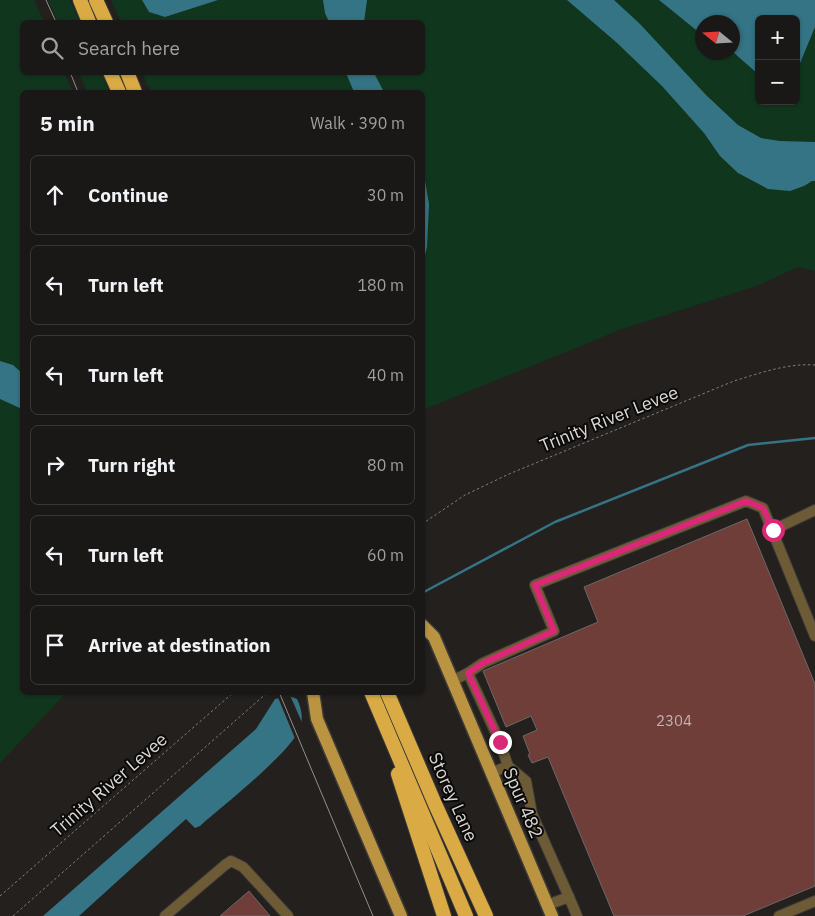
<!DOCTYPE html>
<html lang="en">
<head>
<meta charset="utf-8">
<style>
  body { margin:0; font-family:"IBM Plex Sans",sans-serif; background:#23211f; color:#f1f3f6 }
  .controls { position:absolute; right:15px; top:15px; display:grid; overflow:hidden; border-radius:8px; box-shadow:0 1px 4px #0004 }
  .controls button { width:45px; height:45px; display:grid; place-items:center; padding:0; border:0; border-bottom:1px solid #383735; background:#1a1816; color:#f1f3f6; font:25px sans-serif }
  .compass { position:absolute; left:695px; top:15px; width:45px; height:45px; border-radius:50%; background:#1a1816; box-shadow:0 1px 4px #0004; rotate:288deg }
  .stop { position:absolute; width:15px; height:15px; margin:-11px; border:4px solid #db2777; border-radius:50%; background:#fff }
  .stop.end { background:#db2777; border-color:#fff; box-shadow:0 1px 5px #0008 }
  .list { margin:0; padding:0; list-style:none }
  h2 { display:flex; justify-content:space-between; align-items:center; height:65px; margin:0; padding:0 20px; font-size:21px }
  h2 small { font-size:16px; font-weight:400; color:#9fa0a1 }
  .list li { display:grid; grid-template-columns:32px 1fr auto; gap:15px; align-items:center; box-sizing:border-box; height:80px; margin:0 10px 10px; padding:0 10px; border:1px solid #383735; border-radius:8px }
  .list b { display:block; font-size:19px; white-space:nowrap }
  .list em { font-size:16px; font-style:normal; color:#9fa0a1 }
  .icon { flex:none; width:28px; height:28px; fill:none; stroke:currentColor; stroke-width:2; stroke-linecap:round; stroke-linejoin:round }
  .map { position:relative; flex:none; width:815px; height:916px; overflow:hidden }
  .search { position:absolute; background:#1a1816; box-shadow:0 1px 4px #0004; left:20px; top:20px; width:405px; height:55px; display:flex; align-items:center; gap:12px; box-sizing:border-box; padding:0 18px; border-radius:8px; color:#9fa0a1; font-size:19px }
  .panel { position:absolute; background:#1a1816; box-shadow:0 1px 4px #0004; left:20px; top:90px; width:405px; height:605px; border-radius:8px }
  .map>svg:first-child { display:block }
  .green { fill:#11361e }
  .water { fill:#357485 }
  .pier { fill:#23201e }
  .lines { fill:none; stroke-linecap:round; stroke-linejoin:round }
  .stream { stroke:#357485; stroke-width:2.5 }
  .building { fill:#6f3e38; stroke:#6c6867 }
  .minor-casing { stroke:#3d3a38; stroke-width:12 }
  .major-casing { stroke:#3d3a38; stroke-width:15 }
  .highway-casing { stroke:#3d3a38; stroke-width:16 }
  .path { stroke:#827f7e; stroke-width:1; stroke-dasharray:2.5 2.5; stroke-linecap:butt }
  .minor { stroke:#6d5b36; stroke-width:10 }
  .major { stroke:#bb9442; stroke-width:12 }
  .highway { stroke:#daab45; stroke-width:14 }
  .tram { stroke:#918f8d; stroke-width:1 }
  .route { stroke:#db2777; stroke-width:6 }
  .labels { text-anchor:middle; stroke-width:4; stroke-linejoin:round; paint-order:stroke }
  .number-label { font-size:15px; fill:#bfb2af }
  .street-label { font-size:18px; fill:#dad8d7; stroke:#0b0a09 }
</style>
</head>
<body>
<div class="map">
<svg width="815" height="916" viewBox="0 0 815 916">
  <rect width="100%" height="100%" fill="#23201e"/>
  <g class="green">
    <polygon points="0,0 34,0 44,22 22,22 22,72 64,73 73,92 22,92 22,692 66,693 0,763"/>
    <polygon points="48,0 70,0 80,22 58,22"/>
    <polygon points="111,0 142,0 149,12 165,17 218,0 659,0 696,30 702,33 702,52 733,52 759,75 759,101 796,101 796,73 815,27 815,271 798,267 759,285 622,329 423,410 422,92 151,92 142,73 422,72 422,22 121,22"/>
    <polygon points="79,73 101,73 109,92 87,92"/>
  </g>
  <g class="water">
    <polygon points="142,0 218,0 165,17 149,12"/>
    <polygon points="323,0 367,0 364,22 329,22 325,13"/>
    <polygon points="567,0 614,0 640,24 706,95 738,125 761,138 780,141 815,142 815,181 812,181 804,186 790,191 768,189 738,173 720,156 704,133 662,86 616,42"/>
    <polygon points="659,0 815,0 815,27 796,73 796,19 759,19 759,75 733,52 732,22 702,22 702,33 696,30"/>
    <polygon points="346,73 374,73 384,92 354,92"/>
    <polygon points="423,169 429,204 427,247 423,263"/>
    <polygon points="0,361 13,365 22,373 22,409 0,399"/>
    <path d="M289,696L297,699C301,707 303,716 301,725C297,748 220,808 200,826L195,828L186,819L79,916H43L256,729L275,699Z"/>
  </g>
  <polygon class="pier" points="282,693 289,693 304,727 296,741 277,695"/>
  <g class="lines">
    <polyline class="stream" points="422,593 555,522 748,445 815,438"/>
  </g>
  <g class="building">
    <polygon points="747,519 815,684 815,886 743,916 614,916 548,757 532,763 528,755 530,754 523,736 537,730 531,716 506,727 483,671 598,622 584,587"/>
    <polygon points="249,891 270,916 220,916"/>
  </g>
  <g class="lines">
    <g class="minor-casing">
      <g id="minor">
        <polyline points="773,530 815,510"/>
        <polyline points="468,673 483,663 554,631 535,585 746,501 763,508 815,636"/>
        <polyline points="452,681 468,673 500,742 508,766 491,773"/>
        <polyline points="508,766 526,781 532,814 569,897"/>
        <polyline points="547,905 569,897 577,916"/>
        <polyline points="165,916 225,865 231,861 243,867 288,916"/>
        <polyline points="779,916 815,901"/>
      </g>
    </g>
    <g class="major-casing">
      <g id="major">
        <polyline points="422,625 434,637 552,916"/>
        <polyline points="313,692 317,719 401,916"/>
      </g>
    </g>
    <g class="highway-casing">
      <g id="highway">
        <polyline points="80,0 89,22"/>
        <polyline points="96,0 106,22"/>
        <polyline points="110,72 119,92"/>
        <polyline points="127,72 135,92"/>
        <polyline points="371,692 466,916"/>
        <polyline points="387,692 435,804 486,916"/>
        <polyline points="398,774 444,916"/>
      </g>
    </g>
    <g class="path">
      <path d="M422,524L465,495L509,474L734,381C760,373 788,363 815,365"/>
      <polyline points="0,896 234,692"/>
      <polyline points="13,916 268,692"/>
    </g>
    <use href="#minor" class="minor"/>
    <use href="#major" class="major"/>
    <use href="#highway" class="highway"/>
    <g class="tram">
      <polyline points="46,0 56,22"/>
      <polyline points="70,72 78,92"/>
      <polyline points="279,692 373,916"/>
    </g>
  </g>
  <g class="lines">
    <polyline class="route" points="500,742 468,673 483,663 554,631 535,585 746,501 763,508 773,530"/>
  </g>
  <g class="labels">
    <g class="number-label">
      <text x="674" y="726">2304</text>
    </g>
    <g class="street-label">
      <text transform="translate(609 419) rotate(-22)" y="6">Trinity River Levee</text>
      <text transform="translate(109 785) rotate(-41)" y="6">Trinity River Levee</text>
      <text transform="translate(453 797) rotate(66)" y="6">Storey Lane</text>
      <text transform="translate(523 803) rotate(67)" y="6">Spur 482</text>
    </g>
  </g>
</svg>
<div class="controls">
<button>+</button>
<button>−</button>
</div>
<svg class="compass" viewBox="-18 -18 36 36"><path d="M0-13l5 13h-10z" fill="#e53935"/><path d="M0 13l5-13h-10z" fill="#9fa0a1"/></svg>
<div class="stop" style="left:773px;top:530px"></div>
<div class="stop end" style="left:500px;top:742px"></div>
<div class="search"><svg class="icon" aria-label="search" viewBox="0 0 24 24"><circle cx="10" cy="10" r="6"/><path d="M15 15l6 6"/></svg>Search here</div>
<section class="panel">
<h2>5 min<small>Walk · 390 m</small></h2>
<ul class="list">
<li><svg class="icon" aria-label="ahead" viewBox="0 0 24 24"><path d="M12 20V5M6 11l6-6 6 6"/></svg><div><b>Continue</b></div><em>30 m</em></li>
<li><svg class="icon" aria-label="left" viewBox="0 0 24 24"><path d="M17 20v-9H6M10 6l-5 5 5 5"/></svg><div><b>Turn left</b></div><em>180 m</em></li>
<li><svg class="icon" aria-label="left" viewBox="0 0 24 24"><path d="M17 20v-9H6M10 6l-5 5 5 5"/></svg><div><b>Turn left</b></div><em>40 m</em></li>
<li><svg class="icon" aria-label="right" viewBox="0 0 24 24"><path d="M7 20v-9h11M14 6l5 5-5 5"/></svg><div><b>Turn right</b></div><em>80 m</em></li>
<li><svg class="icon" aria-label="left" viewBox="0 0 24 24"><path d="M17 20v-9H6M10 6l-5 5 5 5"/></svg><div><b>Turn left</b></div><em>60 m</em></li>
<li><svg class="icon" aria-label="arrive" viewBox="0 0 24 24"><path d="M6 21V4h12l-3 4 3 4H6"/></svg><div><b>Arrive at destination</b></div></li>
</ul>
</section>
</div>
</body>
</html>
